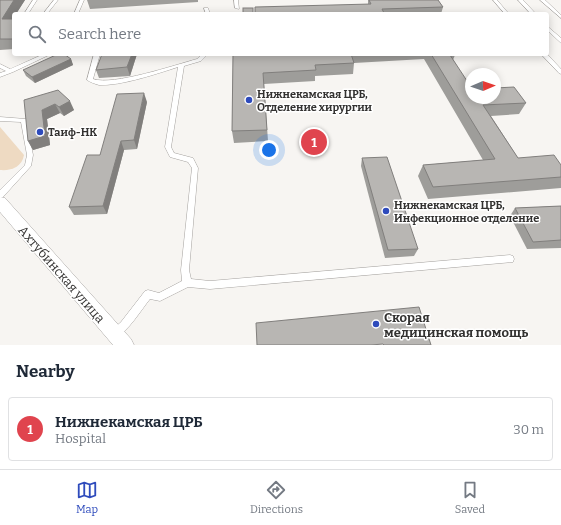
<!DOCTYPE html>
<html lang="en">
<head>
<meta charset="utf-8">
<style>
  body { margin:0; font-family:Bitter,serif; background:#f2f2f3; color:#1f2937 }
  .compass { position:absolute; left:465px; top:68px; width:36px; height:36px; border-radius:50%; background:#fff; box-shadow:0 2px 10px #0003; rotate:88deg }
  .you { position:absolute; left:269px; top:150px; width:14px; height:14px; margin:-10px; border:3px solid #fff; border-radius:50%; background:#1a73e8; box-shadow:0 0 0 6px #1a73e833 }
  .badge { display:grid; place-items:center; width:26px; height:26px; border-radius:50%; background:#2e4bbc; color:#fff; font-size:13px; font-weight:700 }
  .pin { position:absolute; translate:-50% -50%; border:2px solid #fff; box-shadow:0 1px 4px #0006 }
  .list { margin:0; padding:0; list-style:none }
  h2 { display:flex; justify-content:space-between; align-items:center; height:52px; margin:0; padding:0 16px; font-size:17px }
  h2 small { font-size:13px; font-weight:400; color:#747a83 }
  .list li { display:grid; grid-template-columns:26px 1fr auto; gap:12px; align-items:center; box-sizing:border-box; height:64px; margin:0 8px 8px; padding:0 8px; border:1px solid #e0e1e3; border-radius:4px }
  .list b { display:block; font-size:15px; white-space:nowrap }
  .list p { margin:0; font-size:13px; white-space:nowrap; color:#747a83 }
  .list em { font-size:13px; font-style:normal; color:#747a83 }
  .icon { flex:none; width:22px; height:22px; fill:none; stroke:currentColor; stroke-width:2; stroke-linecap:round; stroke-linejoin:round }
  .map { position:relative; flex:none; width:561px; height:345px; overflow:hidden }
  .search { position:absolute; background:#fff; box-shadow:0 2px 10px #0003; left:12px; right:12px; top:12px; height:44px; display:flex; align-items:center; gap:10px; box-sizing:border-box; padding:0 14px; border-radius:4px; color:#747a83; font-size:15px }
  .sheet { height:124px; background:#fff }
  nav { display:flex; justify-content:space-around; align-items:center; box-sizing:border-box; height:56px; border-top:1px solid #e0e1e3; background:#fff; font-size:11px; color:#747a83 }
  nav a { display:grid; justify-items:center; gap:2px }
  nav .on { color:#2e4bbc }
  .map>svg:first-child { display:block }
  .green { fill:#eedac2 }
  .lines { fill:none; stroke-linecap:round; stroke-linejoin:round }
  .service-casing { stroke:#a4a19e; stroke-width:1 }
  .minor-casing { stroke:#a4a19e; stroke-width:1 }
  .service { fill:#fff; fill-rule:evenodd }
  .minor { fill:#fff; fill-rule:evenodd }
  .wall { fill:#9e9d9a }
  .shaded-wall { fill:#817f7d }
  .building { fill:#b8b6b3; stroke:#817f7d }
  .poi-dot { fill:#2e4bbc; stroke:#fff; stroke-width:1.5 }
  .labels { text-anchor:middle; stroke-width:3; stroke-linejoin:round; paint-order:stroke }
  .poi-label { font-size:11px; font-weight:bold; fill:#333231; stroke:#fff; text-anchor:start }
  .near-street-label { font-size:13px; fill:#333231; stroke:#fff }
  .near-poi-label { font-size:13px; font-weight:bold; fill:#333231; stroke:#fff; text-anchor:start }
</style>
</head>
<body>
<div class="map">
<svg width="561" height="345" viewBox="0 0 561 345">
  <rect width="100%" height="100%" fill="#f7f5f2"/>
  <path class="green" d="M0,127L24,155C22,167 11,171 0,170Z"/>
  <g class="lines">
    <g class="service-casing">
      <g id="service">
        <polygon points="33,0 37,0 28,14 24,14"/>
        <polygon points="54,0 58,0 47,14 43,14"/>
        <polygon points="80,0 84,0 78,14 74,14"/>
        <polygon points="234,0 238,0 239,9 235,8"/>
        <polygon points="493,0 497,0 509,14 505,14"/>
        <polygon points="518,0 523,0 536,14 531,14"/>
        <polygon points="540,0 545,0 561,15 561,18"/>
        <polygon points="204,8 208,8 210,14 206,14"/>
        <polygon points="547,26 561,38 561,43 547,30"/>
        <polygon points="44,54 51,54 13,72 0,77 0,73 6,71 0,68 0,64 10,69"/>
        <path d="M94,54H100L93,79C113,86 175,65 197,59L202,54H208L201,61L184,66L171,147L174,153L193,158L198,168L189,270L191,279L210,281L510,255L513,256L514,259L513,262L210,289L188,287L160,301L150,299C141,310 128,332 115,338L112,336L110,333L112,330L121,322L145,291L148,290L159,293L182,281L181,270L192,168L188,162L170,157L165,147L178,67C156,74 121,86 99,85C95,84 90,82 87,80Z"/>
        <polygon points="541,54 547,54 561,69 561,74 559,73"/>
        <polygon points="0,117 26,119 33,155 31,166 3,197 0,198 0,190 25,165 27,155 21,122 0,121"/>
      </g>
    </g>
    <g class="minor-casing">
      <polygon id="minor" points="0,197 5,198 131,339 134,345 113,345 0,212"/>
    </g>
    <use href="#service" class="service"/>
    <use href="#minor" class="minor"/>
  </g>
  <g class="wall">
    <polygon points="0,0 25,0 16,14 14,14 14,18 13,19 14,19 14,49 0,50"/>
    <polygon points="87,0 198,0 198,2 90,9"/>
    <polygon points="368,0 438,0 443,7 441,14 255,14 368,4"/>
    <polygon points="137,54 130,76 99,78 96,70"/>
    <polygon points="233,54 454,54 455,55 453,60 471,98 526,103 519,114 491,116 518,158 561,165 561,188 428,199 418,176 423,165 483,160 424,59 354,63 353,74 315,76 315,81 264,84 268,141 234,143 232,131"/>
    <polygon points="71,59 73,65 35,83 26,76 23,70"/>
    <polygon points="58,90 74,110 64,116 60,113 47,119 50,145 33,150 28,141"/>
    <polygon points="147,102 137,149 124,150 107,214 74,215 69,207 100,155"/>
    <polygon points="362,158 418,249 414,256 385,258 361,166"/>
    <polygon points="561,206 561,248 527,249 510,216 515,208"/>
  </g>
  <g class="shaded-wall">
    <polygon points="14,0 25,0 16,14 14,14 14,18 7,29 2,19"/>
    <polygon points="132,54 137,54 130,76 127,67"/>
    <polygon points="71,59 73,65 35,83 32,77"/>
    <polygon points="144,93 147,102 137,149 134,140"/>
    <polygon points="70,101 74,110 64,116 59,107"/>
    <polygon points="55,104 60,113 47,119 50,145 33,150 28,141 42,110"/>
    <polygon points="121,141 124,150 107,214 103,206"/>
  </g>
  <g class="building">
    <polygon points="0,0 14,0 2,19 14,19 14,39 0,39"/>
    <polygon points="369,0 438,0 443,7 382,9 384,13 255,14 255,7 371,4"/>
    <rect x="243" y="8" width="10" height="6"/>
    <polygon points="58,54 64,54 71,59 32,77 23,70"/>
    <polygon points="102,54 132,54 127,67 96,70"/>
    <polygon points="233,54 351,54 354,63 315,65 316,70 263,73 267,130 232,131"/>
    <polygon points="431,54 454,54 455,55 450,55 471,87 471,98 495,98 495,88 514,87 526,103 483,105 518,158 554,155 561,165 561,177 433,187 423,165 495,159"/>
    <polygon points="58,90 70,101 59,107 55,104 42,110 45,136 28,141 24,100"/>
    <polygon points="144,93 134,140 121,141 103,206 69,207 87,155 100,155 117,94"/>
    <polygon points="387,157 418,249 388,250 362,158"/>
    <polygon points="561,206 561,240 533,242 515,208"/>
    <polygon points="419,307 431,345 384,345 383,344 371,345 257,345 256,323"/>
  </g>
  <g class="poi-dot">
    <circle cx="249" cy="100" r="4"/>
    <circle cx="40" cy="132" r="4"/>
    <circle cx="386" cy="211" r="4"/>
    <circle cx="376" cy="324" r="4"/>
  </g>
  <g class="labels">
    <g class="poi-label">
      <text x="257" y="98">Нижнекамская ЦРБ,<tspan x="257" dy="13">Отделение хирургии</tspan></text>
      <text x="48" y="136">Таиф-НК</text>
      <text x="394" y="209">Нижнекамская ЦРБ,<tspan x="394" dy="13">Инфекционное отделение</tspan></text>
    </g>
    <g class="near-street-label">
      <text transform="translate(62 274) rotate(49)" y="5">Ахтубинская улица</text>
    </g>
    <g class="near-poi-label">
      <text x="384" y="322">Скорая<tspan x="384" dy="15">медицинская помощь</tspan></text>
    </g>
  </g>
</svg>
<svg class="compass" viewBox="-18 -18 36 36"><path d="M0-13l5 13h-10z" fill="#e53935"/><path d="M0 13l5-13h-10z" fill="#747a83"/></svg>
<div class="you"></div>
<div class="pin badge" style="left:314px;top:142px;background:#e0444e">1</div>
<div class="search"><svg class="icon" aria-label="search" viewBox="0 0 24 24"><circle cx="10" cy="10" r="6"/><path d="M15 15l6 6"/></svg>Search here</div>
</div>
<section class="sheet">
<h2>Nearby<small></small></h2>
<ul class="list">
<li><span class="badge" style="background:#e0444e">1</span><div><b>Нижнекамская ЦРБ</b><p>Hospital</p></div><em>30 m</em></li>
</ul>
</section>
<nav>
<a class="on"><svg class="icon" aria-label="map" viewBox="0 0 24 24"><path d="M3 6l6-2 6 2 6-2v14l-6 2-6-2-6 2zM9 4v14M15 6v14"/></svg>Map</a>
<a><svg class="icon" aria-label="directions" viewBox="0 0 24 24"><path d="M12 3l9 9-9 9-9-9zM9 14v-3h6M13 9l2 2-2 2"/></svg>Directions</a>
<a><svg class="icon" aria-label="saved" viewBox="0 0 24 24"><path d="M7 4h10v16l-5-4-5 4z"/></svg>Saved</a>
</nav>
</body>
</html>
